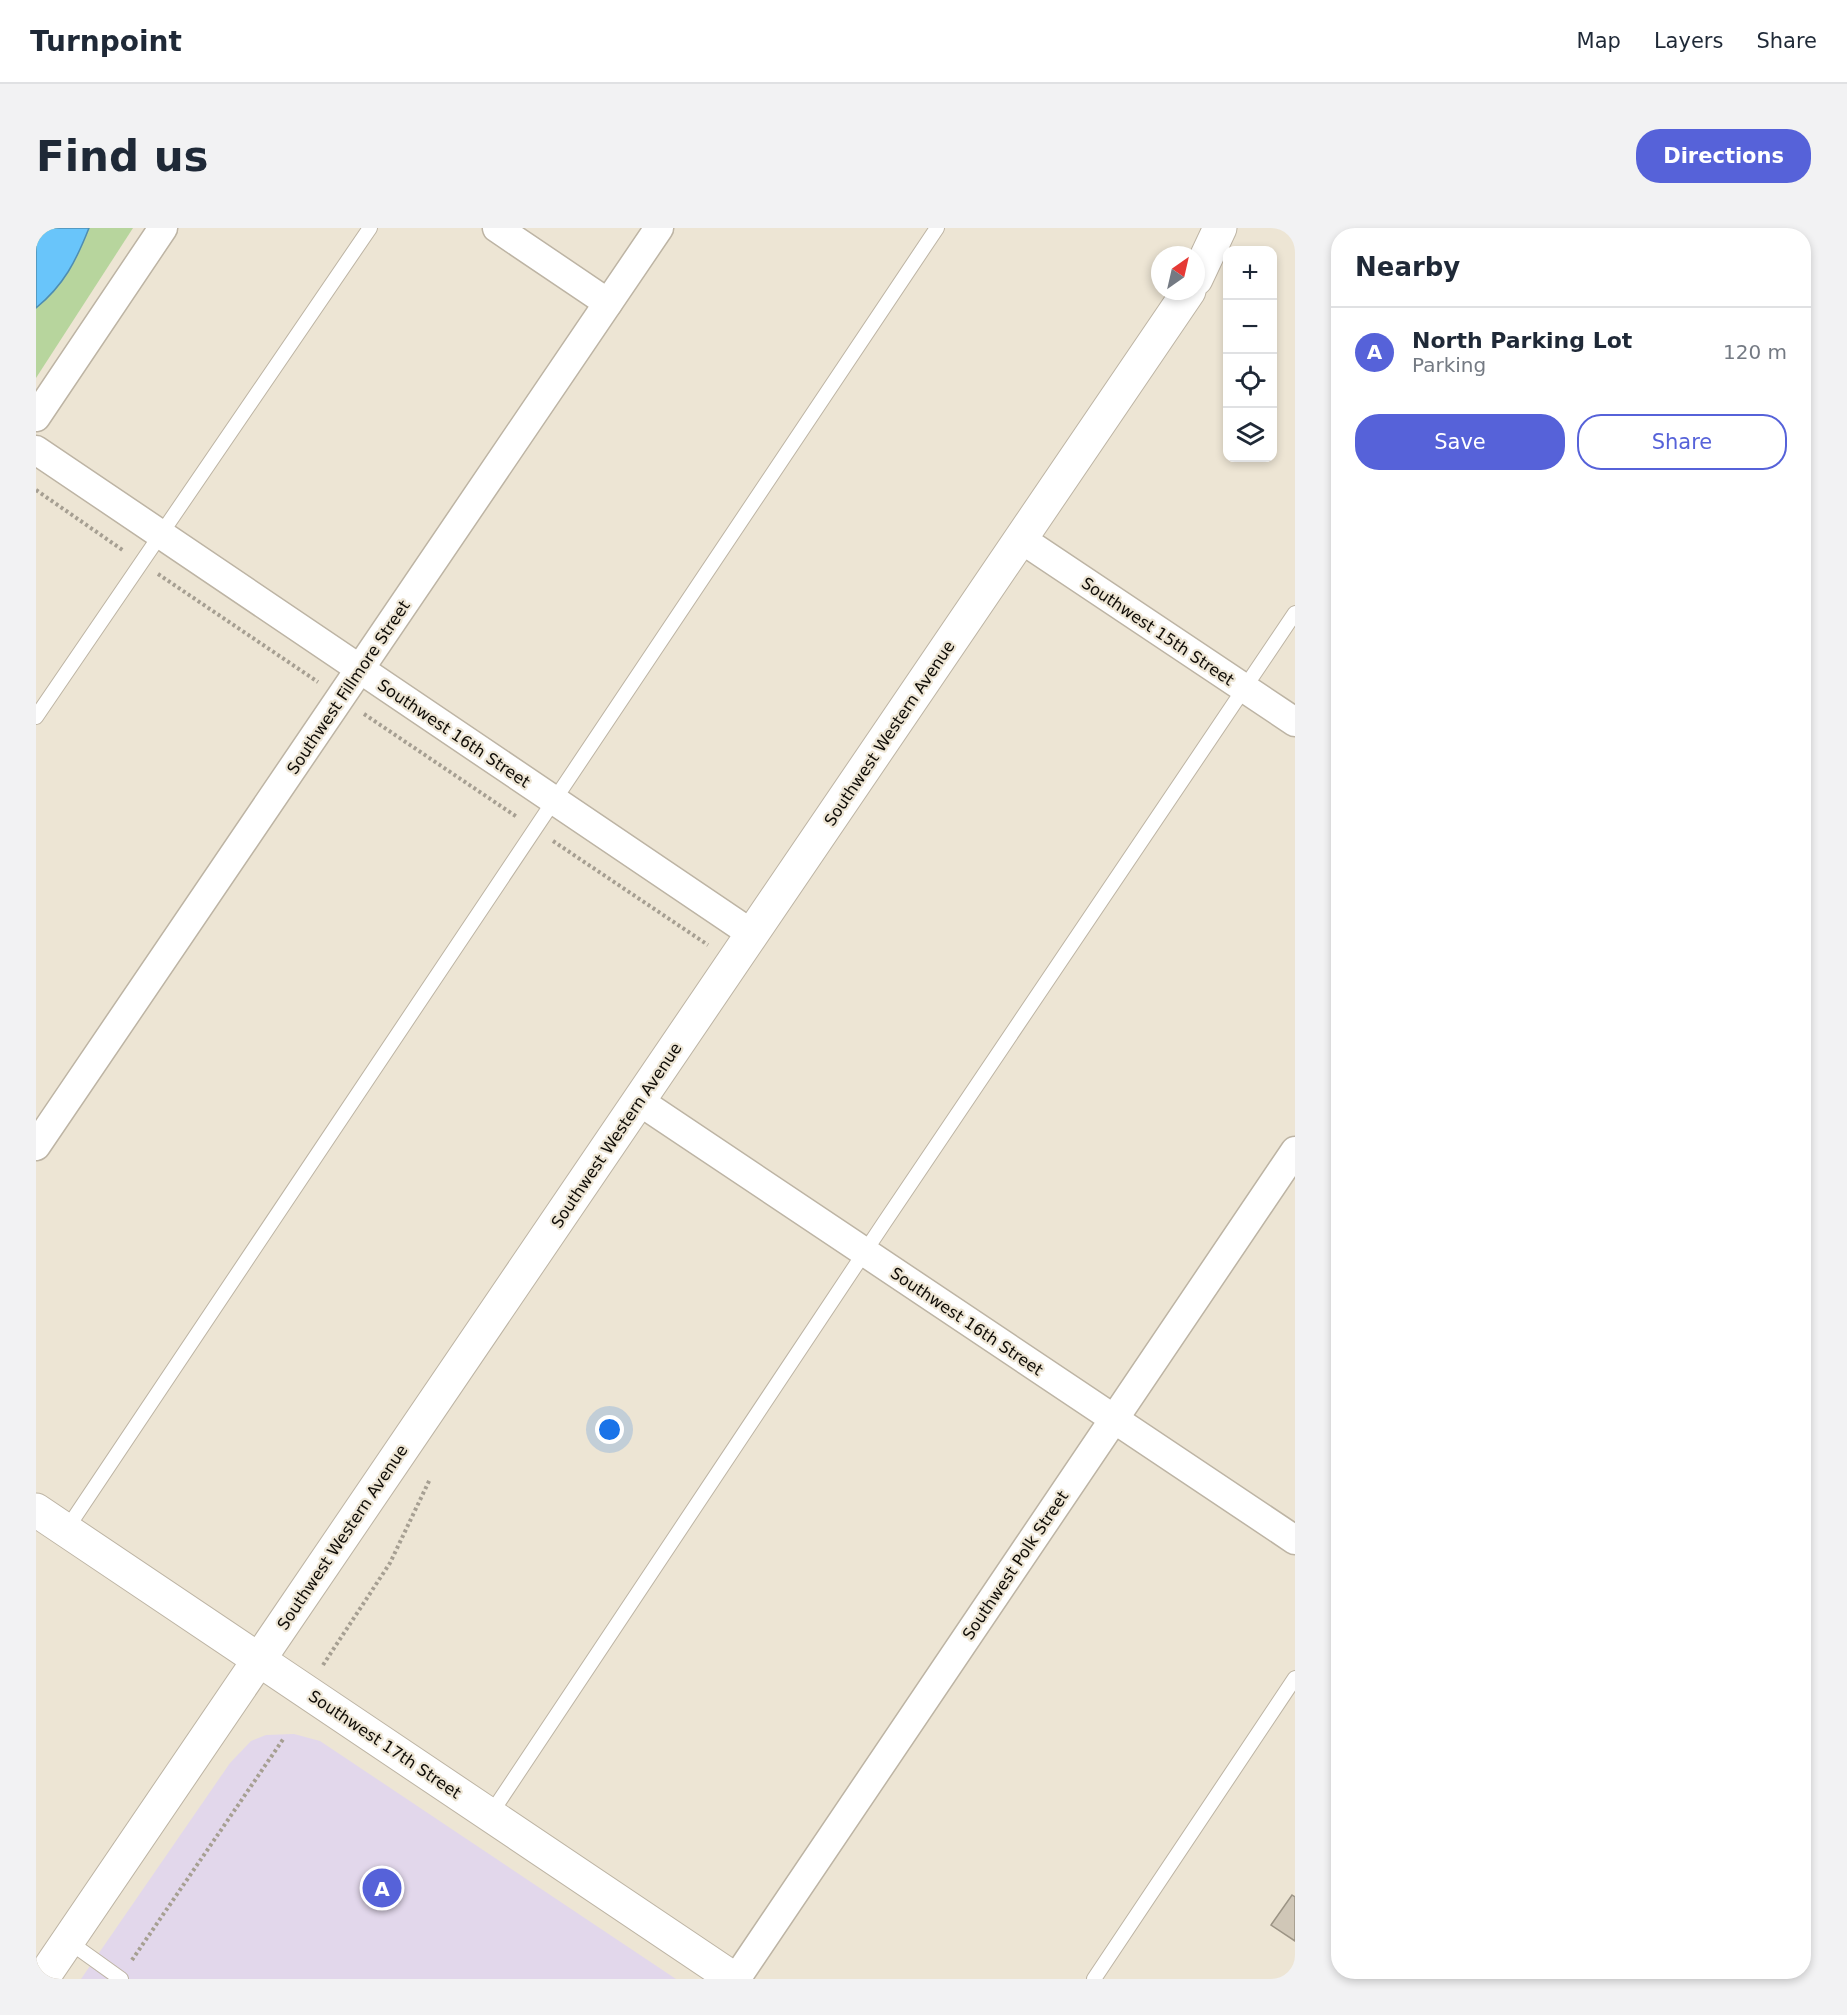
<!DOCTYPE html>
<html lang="en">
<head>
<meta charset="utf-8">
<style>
  body { margin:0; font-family:"DejaVu Sans",sans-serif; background:#f2f2f3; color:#1f2937 }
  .controls { position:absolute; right:18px; top:18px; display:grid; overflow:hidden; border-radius:12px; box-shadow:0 3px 9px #0003 }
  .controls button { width:54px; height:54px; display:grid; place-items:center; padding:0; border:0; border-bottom:2px solid #e0e1e3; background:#fff; color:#1f2937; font:30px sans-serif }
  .compass { position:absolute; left:1115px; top:18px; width:54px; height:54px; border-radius:50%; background:#fff; box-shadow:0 3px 9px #0003; rotate:34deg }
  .you { position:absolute; left:574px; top:1202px; width:21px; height:21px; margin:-15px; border:4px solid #fff; border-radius:50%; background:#1a73e8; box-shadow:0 0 0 9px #1a73e833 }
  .badge { display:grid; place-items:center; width:39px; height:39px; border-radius:50%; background:#5662d9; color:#fff; font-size:20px; font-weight:700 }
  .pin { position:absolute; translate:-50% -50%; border:3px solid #fff; box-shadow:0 2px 6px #0006 }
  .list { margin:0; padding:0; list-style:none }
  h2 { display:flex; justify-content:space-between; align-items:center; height:78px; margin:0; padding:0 24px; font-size:26px }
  h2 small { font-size:20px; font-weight:400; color:#747a83 }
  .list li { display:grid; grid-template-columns:39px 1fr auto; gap:18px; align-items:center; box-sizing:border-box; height:90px; padding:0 24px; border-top:2px solid #e0e1e3 }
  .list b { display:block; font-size:22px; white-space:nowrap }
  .list p { margin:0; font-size:20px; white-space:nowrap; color:#747a83 }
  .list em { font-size:20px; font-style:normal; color:#747a83 }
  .actions { display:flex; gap:12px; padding:18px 24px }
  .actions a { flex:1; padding:14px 0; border:2px solid #5662d9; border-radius:24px; text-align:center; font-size:21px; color:#5662d9 }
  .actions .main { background:#5662d9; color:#fff }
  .icon { flex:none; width:33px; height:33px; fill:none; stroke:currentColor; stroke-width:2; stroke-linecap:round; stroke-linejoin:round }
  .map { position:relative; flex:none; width:1259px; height:1751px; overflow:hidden; border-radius:24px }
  header { display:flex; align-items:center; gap:36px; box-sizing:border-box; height:84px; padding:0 30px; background:#fff; border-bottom:2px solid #e0e1e3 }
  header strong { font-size:28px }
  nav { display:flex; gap:33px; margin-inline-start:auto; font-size:21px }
  .intro { display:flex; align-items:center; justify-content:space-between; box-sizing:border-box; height:144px; padding:0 36px }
  h1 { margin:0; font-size:42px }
  .button { padding:15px 27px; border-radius:24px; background:#5662d9; color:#fff; font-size:21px; font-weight:700 }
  main { display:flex; gap:36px; padding:0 36px }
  aside { flex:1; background:#fff; border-radius:24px; box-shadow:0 3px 9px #0003 }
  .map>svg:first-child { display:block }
  .commercial { fill:#e2d7eb }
  .green { fill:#b7d59d }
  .water { fill:#69c5fa; stroke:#4e8db1; stroke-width:1.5 }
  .building { fill:#d0c7b7; stroke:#9c9485; stroke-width:1.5 }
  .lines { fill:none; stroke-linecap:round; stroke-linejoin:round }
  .service-casing { stroke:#bdb4a4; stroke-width:16 }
  .minor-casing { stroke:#bdb4a4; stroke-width:31 }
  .tertiary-casing { stroke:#bdb4a4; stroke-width:35 }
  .secondary-casing { stroke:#bdb4a4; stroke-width:35 }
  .path { stroke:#a69f92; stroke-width:4; stroke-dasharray:3 3; stroke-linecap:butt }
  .service { stroke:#fff; stroke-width:14 }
  .minor { stroke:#fff; stroke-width:28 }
  .tertiary { stroke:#fff; stroke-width:33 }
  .secondary { stroke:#fff; stroke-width:33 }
  .labels { text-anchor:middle; stroke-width:4.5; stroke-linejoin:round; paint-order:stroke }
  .street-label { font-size:16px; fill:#0e0b06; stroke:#ede5d4 }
</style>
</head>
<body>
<header>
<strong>Turnpoint</strong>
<nav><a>Map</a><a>Layers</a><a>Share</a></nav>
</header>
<div class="intro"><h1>Find us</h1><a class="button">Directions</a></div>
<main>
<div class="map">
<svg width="1259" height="1751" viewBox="0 0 1259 1751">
  <rect width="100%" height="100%" fill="#ede5d4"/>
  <polygon class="commercial" points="258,1506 284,1513 308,1529 640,1751 45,1751 194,1535 215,1513 230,1507"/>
  <polygon class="green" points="0,0 97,0 0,150"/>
  <path class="water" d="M0,0H53C40,33 28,57 0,80Z"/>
  <polygon class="building" points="1256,1667 1259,1669 1259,1713 1235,1697"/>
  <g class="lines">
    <g class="service-casing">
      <g id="service">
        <polyline points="0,489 334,0"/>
        <polyline points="30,1302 901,0"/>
        <polyline points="454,1587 848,995 1259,385"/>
        <polyline points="32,1713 85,1751"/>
        <polyline points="1058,1751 1259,1450"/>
      </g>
    </g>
    <g class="minor-casing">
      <g id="minor">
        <polyline points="461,0 572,75"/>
        <polyline points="0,189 127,0"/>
        <polyline points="0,222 716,706"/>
        <polyline points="985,311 1259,494"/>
        <polyline points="603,873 1259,1312"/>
        <polyline points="0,918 623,0"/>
        <polyline points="700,1751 1259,923"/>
      </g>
    </g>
    <g class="tertiary-casing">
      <g id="tertiary">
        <polyline points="1160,51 1184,0"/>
        <polyline points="6,1751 1153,63"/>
      </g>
    </g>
    <g class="secondary-casing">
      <polyline id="secondary" points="0,1282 698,1751"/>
    </g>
    <g class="path">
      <polyline points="0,262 88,323"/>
      <polyline points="122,346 282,454"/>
      <polyline points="328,486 481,589"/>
      <polyline points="517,613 672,717"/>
      <polyline points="287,1437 354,1335 394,1251"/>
      <polyline points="96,1732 248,1510"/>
    </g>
    <use href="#service" class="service"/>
    <use href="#minor" class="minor"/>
    <use href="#tertiary" class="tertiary"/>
    <use href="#secondary" class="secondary"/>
  </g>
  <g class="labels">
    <g class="street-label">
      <text transform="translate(1122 403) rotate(34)" y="6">Southwest 15th Street</text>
      <text transform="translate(312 459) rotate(-56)" y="6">Southwest Fillmore Street</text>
      <text transform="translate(418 505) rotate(34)" y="6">Southwest 16th Street</text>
      <text transform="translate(853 505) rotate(-56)" y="6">Southwest Western Avenue</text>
      <text transform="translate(580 907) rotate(-56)" y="6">Southwest Western Avenue</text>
      <text transform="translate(931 1093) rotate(34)" y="6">Southwest 16th Street</text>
      <text transform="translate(306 1309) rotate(-56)" y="6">Southwest Western Avenue</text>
      <text transform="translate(979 1337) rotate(-56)" y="6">Southwest Polk Street</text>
      <text transform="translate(349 1516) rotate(34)" y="6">Southwest 17th Street</text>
    </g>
  </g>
</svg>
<div class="controls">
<button>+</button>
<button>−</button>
<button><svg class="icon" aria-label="locate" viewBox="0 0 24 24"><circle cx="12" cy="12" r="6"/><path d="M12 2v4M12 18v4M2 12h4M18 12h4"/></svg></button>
<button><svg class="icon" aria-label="layers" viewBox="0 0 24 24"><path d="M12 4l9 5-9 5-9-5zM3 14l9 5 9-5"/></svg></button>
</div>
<svg class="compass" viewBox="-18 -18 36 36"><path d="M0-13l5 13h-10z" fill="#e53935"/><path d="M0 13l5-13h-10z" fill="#747a83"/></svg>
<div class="you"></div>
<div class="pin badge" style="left:346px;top:1660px">A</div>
</div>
<aside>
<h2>Nearby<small></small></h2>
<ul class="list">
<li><span class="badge">A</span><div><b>North Parking Lot</b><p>Parking</p></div><em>120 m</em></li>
</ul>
<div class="actions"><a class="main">Save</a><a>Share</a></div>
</aside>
</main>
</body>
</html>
